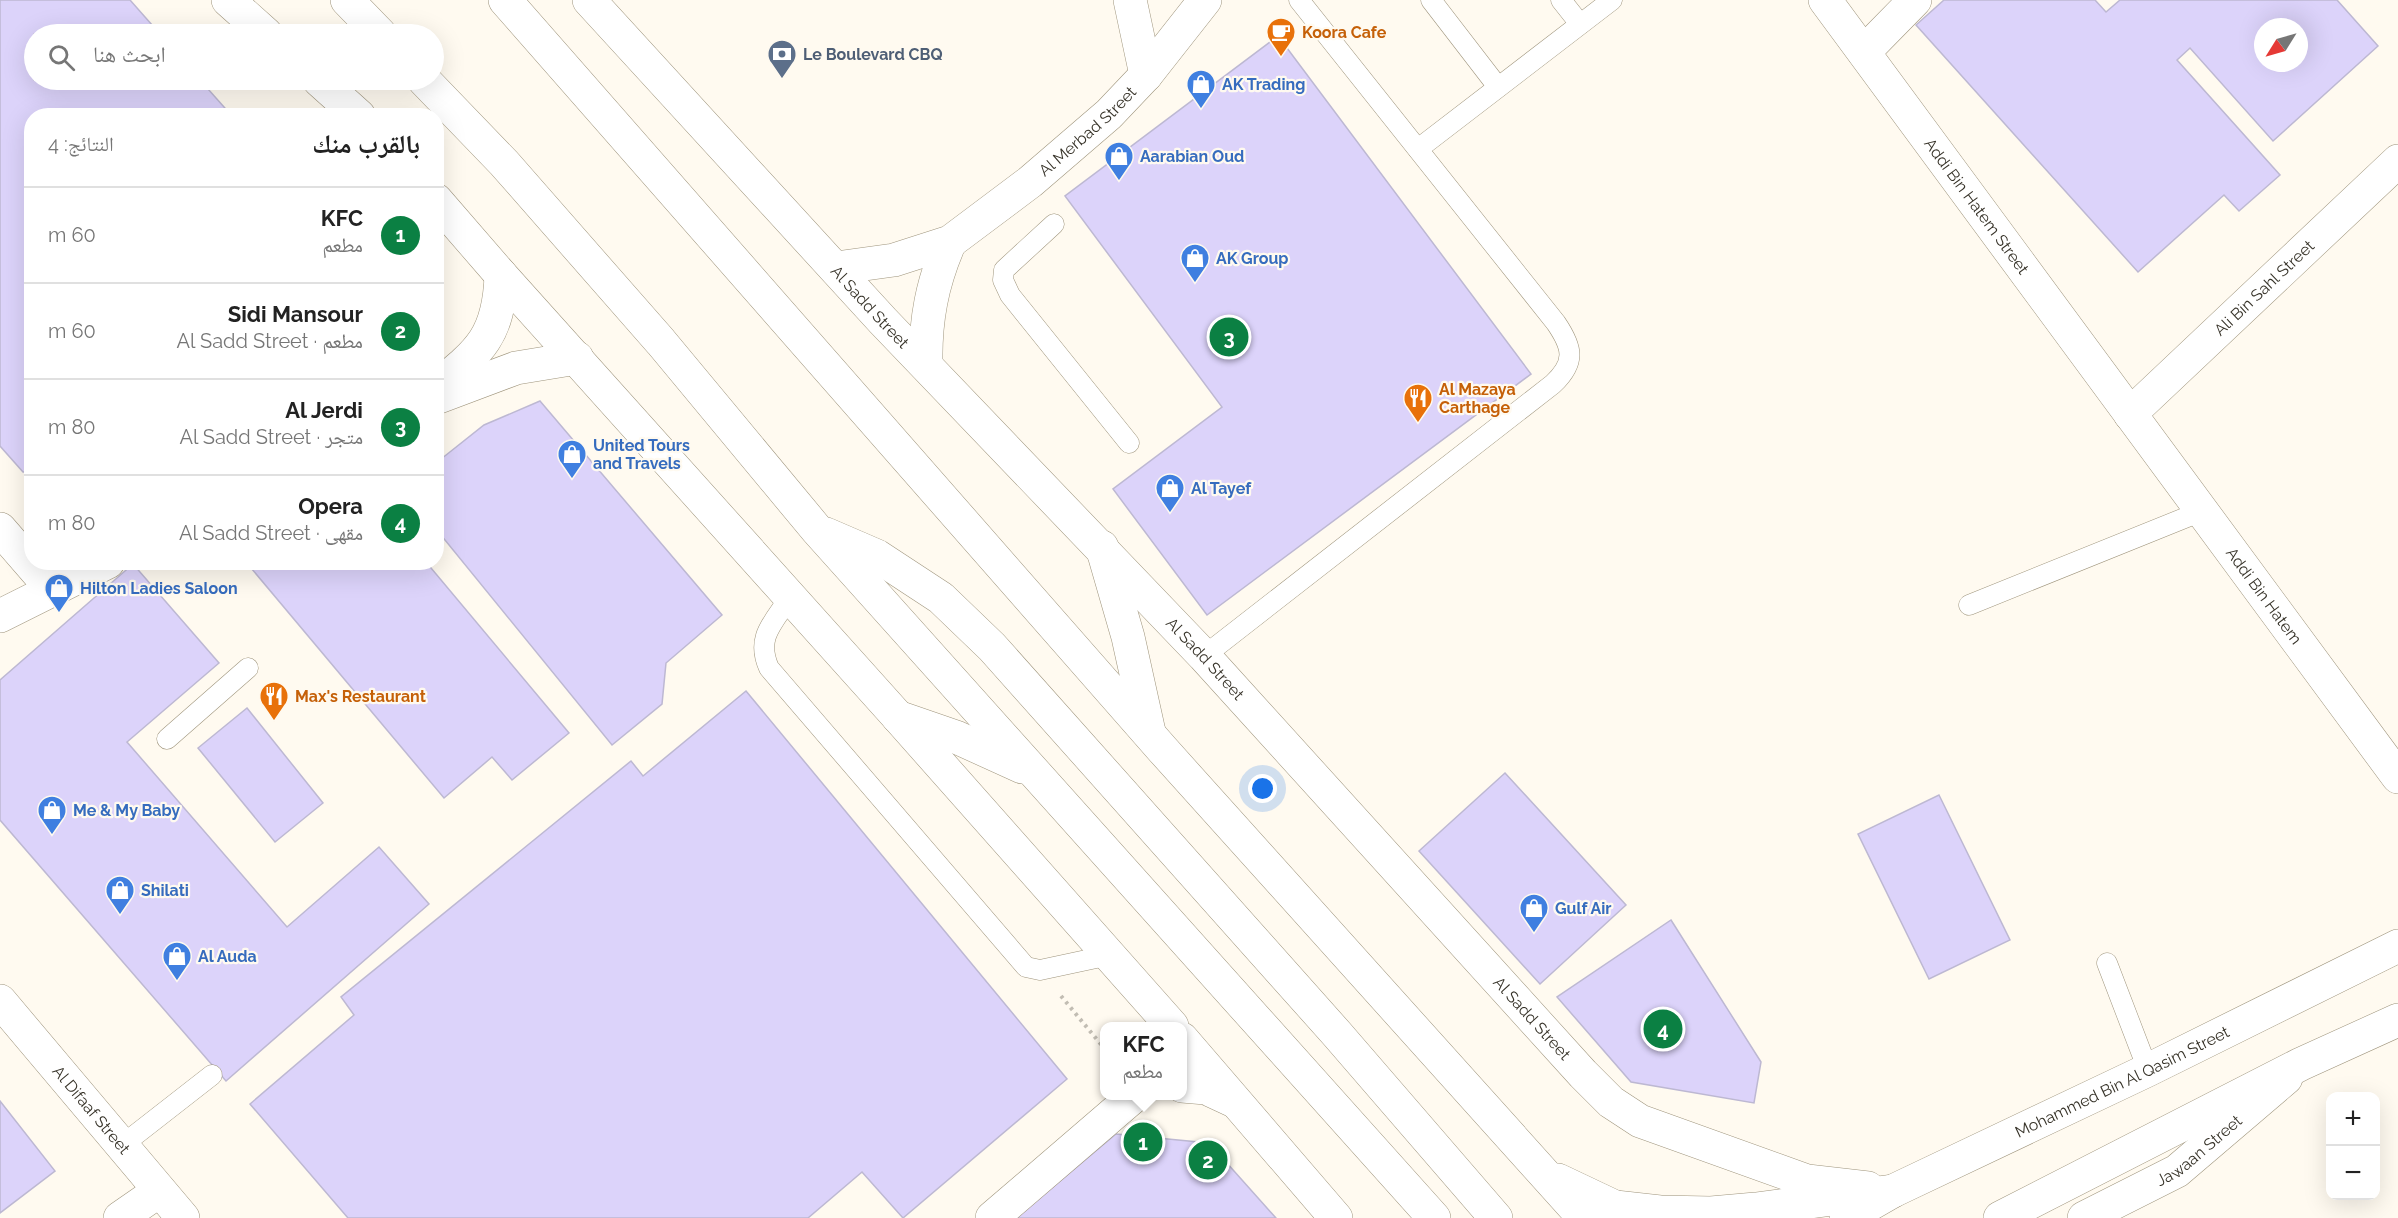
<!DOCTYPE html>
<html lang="ar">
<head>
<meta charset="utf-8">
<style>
  body { margin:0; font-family:Raleway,"Noto Naskh Arabic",sans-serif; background:#f2f2f2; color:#222; direction:rtl }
  .controls { position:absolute; right:18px; bottom:18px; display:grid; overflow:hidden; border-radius:12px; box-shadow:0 6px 24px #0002 }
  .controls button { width:54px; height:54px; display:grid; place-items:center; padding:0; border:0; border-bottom:2px solid #e0e0e0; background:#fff; color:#222; font:30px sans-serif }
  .compass { position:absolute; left:2254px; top:18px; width:54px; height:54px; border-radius:50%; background:#fff; box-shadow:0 6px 24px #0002; rotate:233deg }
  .you { position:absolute; left:1263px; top:789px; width:21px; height:21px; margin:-15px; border:4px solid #fff; border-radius:50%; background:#1a73e8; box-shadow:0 0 0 9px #1a73e833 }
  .badge { display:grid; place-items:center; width:39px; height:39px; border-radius:50%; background:#0b8043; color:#fff; font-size:20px; font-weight:700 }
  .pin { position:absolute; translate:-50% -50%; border:3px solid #fff; box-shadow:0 2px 6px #0006 }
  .popup { position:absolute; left:1100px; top:1022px; width:87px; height:78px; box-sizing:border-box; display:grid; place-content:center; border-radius:12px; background:#fff; filter:drop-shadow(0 2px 4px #0005); font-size:20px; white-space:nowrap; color:#767676 }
  .popup b { font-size:22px; color:#222 }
  .popup::after { content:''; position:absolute; left:50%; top:100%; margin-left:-12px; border:12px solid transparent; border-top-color:#fff }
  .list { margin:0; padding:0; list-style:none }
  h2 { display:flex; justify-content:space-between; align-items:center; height:78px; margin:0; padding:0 24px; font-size:26px }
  h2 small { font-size:20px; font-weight:400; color:#767676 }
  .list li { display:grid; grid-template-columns:39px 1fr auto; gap:18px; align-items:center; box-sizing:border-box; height:96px; padding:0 24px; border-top:2px solid #e0e0e0 }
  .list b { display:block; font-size:22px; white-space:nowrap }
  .list p { margin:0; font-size:20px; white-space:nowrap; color:#767676 }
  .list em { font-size:20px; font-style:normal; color:#767676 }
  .icon { flex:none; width:33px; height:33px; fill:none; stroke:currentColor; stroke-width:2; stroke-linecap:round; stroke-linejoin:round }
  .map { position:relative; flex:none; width:2398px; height:1218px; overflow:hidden; direction:ltr }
  .search { position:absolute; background:#fff; box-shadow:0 6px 24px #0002; left:24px; top:24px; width:420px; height:66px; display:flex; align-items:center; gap:15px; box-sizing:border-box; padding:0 21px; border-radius:33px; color:#767676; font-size:22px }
  .panel { position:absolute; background:#fff; box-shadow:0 6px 24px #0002; left:24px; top:108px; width:420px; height:462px; border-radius:24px; direction:rtl }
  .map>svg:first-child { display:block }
  .building { fill:#dcd3fa; stroke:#bdb8d2; stroke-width:1.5; fill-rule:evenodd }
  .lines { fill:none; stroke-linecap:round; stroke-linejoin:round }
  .service-casing { stroke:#9f957d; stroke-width:21 }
  .minor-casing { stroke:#9f957d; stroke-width:34 }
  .tertiary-casing { stroke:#9f957d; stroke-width:34 }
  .secondary-casing { stroke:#9f957d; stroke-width:34 }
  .path { stroke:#c2bdb3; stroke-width:4; stroke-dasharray:3 4.5; stroke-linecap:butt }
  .service { stroke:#fff; stroke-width:20 }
  .minor { stroke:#fff; stroke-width:33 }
  .tertiary { stroke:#fff; stroke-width:33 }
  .secondary { stroke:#fff; stroke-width:33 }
  .labels { text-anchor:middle; stroke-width:4.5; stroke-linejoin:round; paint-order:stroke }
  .food-label { font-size:16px; font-weight:bold; fill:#c56008; stroke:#fffaf0; text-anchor:start }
  .service-label { font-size:16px; font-weight:bold; fill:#4e5e75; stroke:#fffaf0; text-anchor:start }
  .shop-label { font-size:16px; font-weight:bold; fill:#366cbe; stroke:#fffaf0; text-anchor:start }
  .street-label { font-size:16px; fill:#373329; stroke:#fffaf0 }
</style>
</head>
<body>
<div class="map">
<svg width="2398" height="1218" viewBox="0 0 2398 1218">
  <rect width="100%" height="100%" fill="#fffaf0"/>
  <g class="building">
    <polygon points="0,0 130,0 160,34 34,34 34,80 200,80 232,116 32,116 32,472 23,472 0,446"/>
    <path d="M1944,0H2095L2106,12L2120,0H2337L2378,46L2273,141L2190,48L2177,60L2280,175L2239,211L2224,195L2138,272L1916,25ZM2263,27H2299V63H2263Z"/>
    <polygon points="1278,36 1531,374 1207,615 1113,489 1222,407 1065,196"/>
    <polygon points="540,401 722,615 666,663 662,704 612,745 436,529 436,463 484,425"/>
    <polygon points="246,562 426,562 569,733 512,780 492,757 444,798"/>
    <polygon points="133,564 219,663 127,742 287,927 379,847 429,904 226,1081 0,820 0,680"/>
    <polygon points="746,691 1067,1079 903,1218 862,1172 808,1218 348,1218 250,1104 354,1015 341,997 631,761 643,776"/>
    <polygon points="247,708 323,803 275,842 198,748"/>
    <polygon points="1505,773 1626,905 1540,984 1419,851"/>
    <polygon points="1939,795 2010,940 1929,979 1858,834"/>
    <polygon points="1671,920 1761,1062 1754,1103 1631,1082 1557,997"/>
    <polygon points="0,1101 55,1171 0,1213"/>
    <polygon points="1116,1134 1209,1143 1276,1218 1016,1218"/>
  </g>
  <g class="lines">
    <g class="service-casing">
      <g id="service">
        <polyline points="1431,0 1498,87"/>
        <polyline points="1561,0 1580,24"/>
        <polyline points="1418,149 1612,0"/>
        <polyline points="1054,224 1004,270 1003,280 1010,295 1129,443"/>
        <path d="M790,597C774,622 755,637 769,668L1026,967L1040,970L1110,955"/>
        <polyline points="1969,605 2202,511"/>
        <path d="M1204,656L1553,384C1576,362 1573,348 1556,323L1299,0"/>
        <polyline points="167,739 248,668"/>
        <polyline points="2107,963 2148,1070"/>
        <polyline points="121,1146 212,1075"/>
      </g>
    </g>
    <g class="minor-casing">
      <g id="minor">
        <polyline points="228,0 266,34"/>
        <path id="s1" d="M589,0L883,321L1204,656L1583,1074L1611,1102L1640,1121L1807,1181L1868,1188"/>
        <polyline points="1130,0 1146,75"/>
        <path id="s2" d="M1825,0L2398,777"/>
        <polyline points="1864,52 1915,0"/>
        <polyline points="319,80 359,116"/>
        <polyline points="436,200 501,275 898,717 1172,1026"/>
        <path id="s3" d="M836,268L894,260L950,242L1030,182L1109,114L1146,75L1205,0"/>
        <path d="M926,365C925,320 932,283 950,242"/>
        <path id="s4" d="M2130,414L2398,161"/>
        <polyline points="0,529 52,589"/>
        <path id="s5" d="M0,1001L183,1218"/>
        <polyline points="1182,1039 1336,1218"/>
        <polyline points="1182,1086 1206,1088 1234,1101"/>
        <polyline points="120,1218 159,1191"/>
        <polyline points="992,1218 1134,1096"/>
        <path id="s6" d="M2084,1218L2177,1171L2286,1078"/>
      </g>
    </g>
    <g class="tertiary-casing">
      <g id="tertiary">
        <path d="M436,387C480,351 499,336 501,275"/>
        <polyline points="436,398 516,368 577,358"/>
        <polyline points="0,616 108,562"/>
        <path id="s7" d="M1846,1218L1893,1191L2148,1070L2398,946"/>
        <polyline points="2000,1218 2301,1064 2398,1020"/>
      </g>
    </g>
    <g class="secondary-casing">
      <g id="secondary">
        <polyline points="347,0 380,34"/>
        <polyline points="505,0 1163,750 1584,1218"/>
        <polyline points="424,80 504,163 661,342 817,530 1434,1218"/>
        <polyline points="826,534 877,556 941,598 992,647 1337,1034 1496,1218"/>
        <polyline points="1102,547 1128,637 1149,732"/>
        <polyline points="898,717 956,737 1022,767"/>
        <polyline points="1558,1180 1615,1207 1660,1212 1711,1213 1756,1209 1893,1191"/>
      </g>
    </g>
    <polyline class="path" points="1061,996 1104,1048"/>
    <use href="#service" class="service"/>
    <use href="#minor" class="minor"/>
    <use href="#tertiary" class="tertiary"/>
    <use href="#secondary" class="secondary"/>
  </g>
  <defs>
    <g id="cafe-pin" transform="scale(1.5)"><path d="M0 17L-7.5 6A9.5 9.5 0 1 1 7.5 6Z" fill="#e8710a" stroke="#fffaf0"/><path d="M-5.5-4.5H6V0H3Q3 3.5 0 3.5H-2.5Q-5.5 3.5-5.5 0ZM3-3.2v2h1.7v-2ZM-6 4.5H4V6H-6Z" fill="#fff"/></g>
    <g id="bank-pin" transform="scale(1.5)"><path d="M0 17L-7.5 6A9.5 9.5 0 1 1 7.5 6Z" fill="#5c6f8a" stroke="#fffaf0"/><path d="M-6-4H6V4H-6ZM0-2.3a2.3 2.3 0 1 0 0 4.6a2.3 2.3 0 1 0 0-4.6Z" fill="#fff"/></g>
    <g id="shop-pin" transform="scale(1.5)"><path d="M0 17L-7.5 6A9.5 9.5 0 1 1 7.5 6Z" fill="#3f7fe0" stroke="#fffaf0"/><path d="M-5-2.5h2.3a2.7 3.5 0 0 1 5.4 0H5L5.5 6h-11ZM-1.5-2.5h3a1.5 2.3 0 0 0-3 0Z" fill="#fff"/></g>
    <g id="restaurant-pin" transform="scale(1.5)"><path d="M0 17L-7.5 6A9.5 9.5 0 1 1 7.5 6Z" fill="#e8710a" stroke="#fffaf0"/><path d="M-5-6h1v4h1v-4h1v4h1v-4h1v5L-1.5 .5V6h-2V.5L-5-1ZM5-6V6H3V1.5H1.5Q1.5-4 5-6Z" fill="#fff"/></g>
  </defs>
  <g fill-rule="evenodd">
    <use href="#cafe-pin" x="1281" y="32"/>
    <use href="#bank-pin" x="782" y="54"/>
    <use href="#shop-pin" x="1201" y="84"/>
    <use href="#shop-pin" x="1119" y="156"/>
    <use href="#shop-pin" x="1195" y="258"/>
    <use href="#restaurant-pin" x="1418" y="398"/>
    <use href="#shop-pin" x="572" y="454"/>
    <use href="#shop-pin" x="1170" y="488"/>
    <use href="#shop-pin" x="59" y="588"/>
    <use href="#restaurant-pin" x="274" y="696"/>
    <use href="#shop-pin" x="52" y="810"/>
    <use href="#shop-pin" x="120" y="890"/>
    <use href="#shop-pin" x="1534" y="908"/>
    <use href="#shop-pin" x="177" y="956"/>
  </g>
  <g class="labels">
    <g class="food-label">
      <text x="1302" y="38">Koora Cafe</text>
      <text x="1439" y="395">Al Mazaya<tspan x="1439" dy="18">Carthage</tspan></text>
      <text x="295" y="702">Max's Restaurant</text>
    </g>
    <g class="service-label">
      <text x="803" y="60">Le Boulevard CBQ</text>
    </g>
    <g class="shop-label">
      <text x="1222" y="90">AK Trading</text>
      <text x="1140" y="162">Aarabian Oud</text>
      <text x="1216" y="264">AK Group</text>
      <text x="593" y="451">United Tours<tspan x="593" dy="18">and Travels</tspan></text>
      <text x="1191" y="494">Al Tayef</text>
      <text x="80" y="594">Hilton Ladies Saloon</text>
      <text x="73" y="816">Me &amp; My Baby</text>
      <text x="141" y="896">Shilati</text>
      <text x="1555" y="914">Gulf Air</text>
      <text x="198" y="962">Al Auda</text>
    </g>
    <g class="street-label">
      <text dy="6" stroke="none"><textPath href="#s3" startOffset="294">Al Merbad Street</textPath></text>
      <text dy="6" stroke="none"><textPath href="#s2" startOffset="256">Addi Bin Hatem Street</textPath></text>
      <text dy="6" stroke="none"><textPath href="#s4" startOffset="184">Ali Bin Sahl Street</textPath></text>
      <text dy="6" stroke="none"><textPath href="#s1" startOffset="416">Al Sadd Street</textPath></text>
      <text dy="6" stroke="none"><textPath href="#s2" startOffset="740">Addi Bin Hatem</textPath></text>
      <text dy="6" stroke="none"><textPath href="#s1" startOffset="902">Al Sadd Street</textPath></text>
      <text dy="6" stroke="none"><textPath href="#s1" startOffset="1388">Al Sadd Street</textPath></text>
      <text dy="6" stroke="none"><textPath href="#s7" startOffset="308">Mohammed Bin Al Qasim Street</textPath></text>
      <text dy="6" stroke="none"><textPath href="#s5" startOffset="142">Al Difaaf Street</textPath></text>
      <text dy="6" stroke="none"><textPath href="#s6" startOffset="134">Jawaan Street</textPath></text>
    </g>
  </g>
</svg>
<div class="controls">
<button>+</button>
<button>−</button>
</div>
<svg class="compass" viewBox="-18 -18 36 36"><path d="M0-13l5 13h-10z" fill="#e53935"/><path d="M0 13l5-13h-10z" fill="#767676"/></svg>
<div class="you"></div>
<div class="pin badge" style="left:1143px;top:1142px">1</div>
<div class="popup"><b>KFC</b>مطعم</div>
<div class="pin badge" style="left:1208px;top:1160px">2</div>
<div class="pin badge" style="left:1229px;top:337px">3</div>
<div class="pin badge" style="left:1663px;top:1029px">4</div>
<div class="search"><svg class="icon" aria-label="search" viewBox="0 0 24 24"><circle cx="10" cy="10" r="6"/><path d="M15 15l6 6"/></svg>ابحث هنا</div>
<section class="panel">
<h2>بالقرب منك<small>النتائج: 4</small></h2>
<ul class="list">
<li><span class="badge">1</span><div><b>KFC</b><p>مطعم</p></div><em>60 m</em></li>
<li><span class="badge">2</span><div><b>Sidi Mansour</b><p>مطعم · Al Sadd Street</p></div><em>60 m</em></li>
<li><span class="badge">3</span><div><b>Al Jerdi</b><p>متجر · Al Sadd Street</p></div><em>80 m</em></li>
<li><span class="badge">4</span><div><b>Opera</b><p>مقهى · Al Sadd Street</p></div><em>80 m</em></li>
</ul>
</section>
</div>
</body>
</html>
